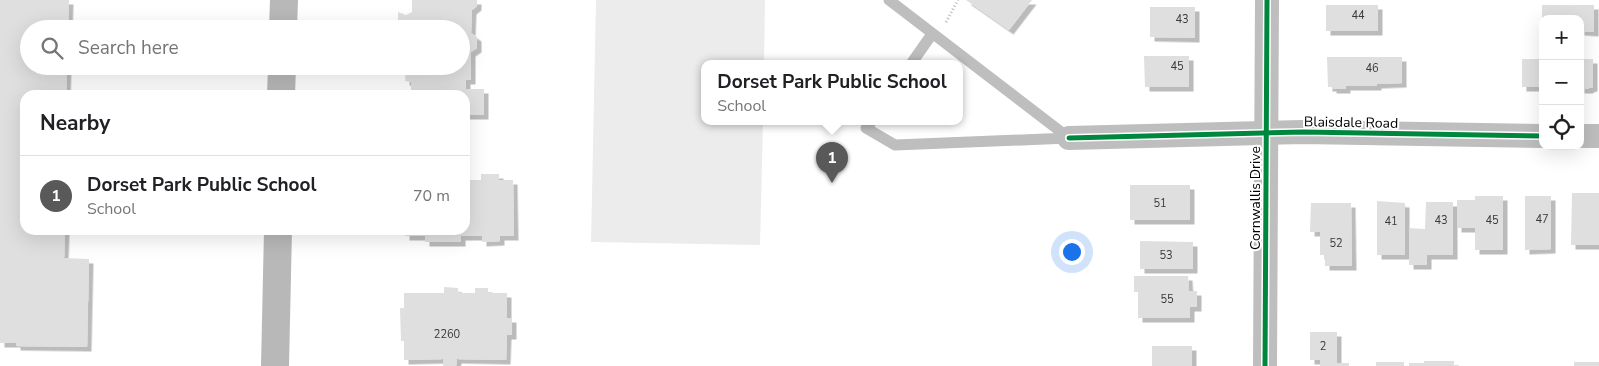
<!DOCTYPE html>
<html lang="en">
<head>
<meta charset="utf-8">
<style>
  body { margin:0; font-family:"Nunito Sans",sans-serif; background:#f6f6f6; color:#202124 }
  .controls { position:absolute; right:15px; top:15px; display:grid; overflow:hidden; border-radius:10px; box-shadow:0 5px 20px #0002 }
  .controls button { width:45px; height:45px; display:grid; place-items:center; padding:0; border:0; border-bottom:1px solid #e0e0e0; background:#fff; color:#202124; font:25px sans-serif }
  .you { position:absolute; left:1071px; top:251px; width:18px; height:18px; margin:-12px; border:4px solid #fff; border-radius:50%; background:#1a73e8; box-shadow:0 0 0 8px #1a73e833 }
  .badge { display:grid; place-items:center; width:32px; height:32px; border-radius:50%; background:#595959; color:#fff; font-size:16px; font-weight:700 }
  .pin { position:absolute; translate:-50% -41px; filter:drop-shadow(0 1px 2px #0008) }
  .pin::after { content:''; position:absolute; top:26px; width:18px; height:15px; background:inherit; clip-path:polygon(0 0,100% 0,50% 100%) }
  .popup { position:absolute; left:701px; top:60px; width:262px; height:65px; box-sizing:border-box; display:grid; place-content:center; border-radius:10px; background:#fff; filter:drop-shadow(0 1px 4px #0005); font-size:16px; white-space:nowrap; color:#757577 }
  .popup b { font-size:19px; color:#202124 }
  .popup::after { content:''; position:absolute; left:50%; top:100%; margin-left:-10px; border:10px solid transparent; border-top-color:#fff }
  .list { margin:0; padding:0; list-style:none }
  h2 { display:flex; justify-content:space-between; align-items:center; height:65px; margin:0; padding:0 20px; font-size:21px }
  h2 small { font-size:16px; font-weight:400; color:#757577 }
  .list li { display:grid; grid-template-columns:32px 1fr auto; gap:15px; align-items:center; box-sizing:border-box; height:80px; padding:0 20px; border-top:1px solid #e0e0e0 }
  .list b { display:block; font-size:19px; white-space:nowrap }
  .list p { margin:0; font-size:16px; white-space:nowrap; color:#757577 }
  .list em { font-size:16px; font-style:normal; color:#757577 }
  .icon { flex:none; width:28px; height:28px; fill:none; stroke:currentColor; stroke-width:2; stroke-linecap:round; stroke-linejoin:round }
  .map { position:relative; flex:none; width:1599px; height:366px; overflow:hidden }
  .search { position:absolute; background:#fff; box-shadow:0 5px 20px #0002; left:20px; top:20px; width:450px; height:55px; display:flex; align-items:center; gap:12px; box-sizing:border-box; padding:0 18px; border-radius:28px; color:#757577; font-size:19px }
  .panel { position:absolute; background:#fff; box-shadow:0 5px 20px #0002; left:20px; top:90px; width:450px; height:145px; border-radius:15px }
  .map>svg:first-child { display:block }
  .green { fill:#ececec }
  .building { fill:#dfdfdf; filter:url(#shadow) }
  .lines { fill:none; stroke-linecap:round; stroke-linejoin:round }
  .path { stroke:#b9b9b9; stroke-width:3; stroke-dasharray:1 2.5; stroke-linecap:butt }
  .lane { stroke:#bebebe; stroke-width:11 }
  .street { stroke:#bebebe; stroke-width:24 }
  .secondary { stroke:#b8b8b8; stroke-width:28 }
  .cycleway-casing { stroke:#fff; stroke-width:8 }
  .cycleway { stroke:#00873e; stroke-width:5 }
  .labels { text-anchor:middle; stroke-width:4; stroke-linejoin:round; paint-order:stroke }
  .number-label { font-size:11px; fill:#383838 }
  .street-label { font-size:14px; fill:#000; stroke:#fff }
</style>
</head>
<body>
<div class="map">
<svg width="1599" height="366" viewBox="0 0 1599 366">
  <defs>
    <filter id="shadow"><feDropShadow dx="4.5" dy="4.5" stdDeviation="0" flood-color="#0004"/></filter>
  </defs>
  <rect width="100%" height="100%" fill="#fff"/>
  <polygon class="green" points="596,0 765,0 764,64 704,64 704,122 763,122 760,245 591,242"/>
  <g class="building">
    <polygon points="0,0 69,0 68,29 29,29 29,66 67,66 66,95 25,95 25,230 65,230 64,258 89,259 87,347 16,346 16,343 0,343"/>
    <polygon points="412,0 477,0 477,6 472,10 471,33 477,37 477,48 471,52 471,80 466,80 466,89 484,89 484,115 465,115 465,95 411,95 411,82 405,81 406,66 461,66 461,29 398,29 398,12 406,15 412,12"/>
    <polygon points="966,0 1032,0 1009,30"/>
    <rect x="1326" y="5" width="52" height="26"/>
    <polygon points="1542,5 1594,5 1594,32 1580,31 1580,19 1542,19"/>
    <polygon points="1150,7 1195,7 1195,38 1150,37"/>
    <polygon points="1144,56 1189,56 1189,87 1145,87"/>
    <polygon points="1327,57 1402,57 1402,83 1377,84 1377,86 1346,86 1346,89 1332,89 1332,87 1328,87"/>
    <rect x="1522" y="59" width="21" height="28"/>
    <polygon points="1580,59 1593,59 1593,87 1589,88 1589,89 1580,89"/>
    <polygon points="481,174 499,174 499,180 513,180 514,236 500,236 500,241 482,242 482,236 461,236 461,242 425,242 425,236 405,236 405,230 465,230 465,180 481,180"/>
    <rect x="1130" y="185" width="60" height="35"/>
    <polygon points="1572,193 1599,193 1599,245 1571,245"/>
    <polygon points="1475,196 1503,196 1503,250 1475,250 1475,228 1457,228 1457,200 1475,200"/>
    <polygon points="1525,196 1551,196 1551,249 1525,250"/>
    <polygon points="1377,201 1405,203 1405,255 1377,255"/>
    <polygon points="1426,202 1453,202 1453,255 1427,255 1427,265 1409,265 1409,228 1425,229"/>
    <polygon points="1311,203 1351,203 1352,266 1325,266 1325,255 1320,255 1320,232 1310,232"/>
    <polygon points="1140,241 1193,242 1193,269 1140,269"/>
    <polygon points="1134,276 1188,276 1189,291 1197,291 1197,307 1190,307 1190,318 1138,318 1138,292 1134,292"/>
    <polygon points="444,287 458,288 458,293 475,293 475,288 488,288 488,293 507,293 507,318 512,318 512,335 507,335 506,360 457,359 456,366 443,366 443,359 404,360 404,341 401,341 400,308 404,308 404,293 444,293"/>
    <polygon points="1310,332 1337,332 1337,363 1349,363 1349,366 1320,366 1320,360 1310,360"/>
    <rect x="1152" y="346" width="40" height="20"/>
    <polygon points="1424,361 1454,361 1454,366 1409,366 1409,363 1424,363"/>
    <rect x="1376" y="362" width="28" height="4"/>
    <rect x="1574" y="362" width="25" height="4"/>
  </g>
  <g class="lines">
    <polyline class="path" points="946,22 958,0"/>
    <g class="lane">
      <polyline points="889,0 1069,138"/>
      <polyline points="911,64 932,34"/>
      <polyline points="871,122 866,128 895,145 1069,138"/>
    </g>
    <g class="street">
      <polyline points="1580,136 1599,136"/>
      <polyline points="1069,138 1303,132 1543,136"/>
      <polyline points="1265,366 1267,0"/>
    </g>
    <g class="secondary">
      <polyline points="283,29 284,0"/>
      <polyline points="281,95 282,66"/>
      <polyline points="275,366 278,230"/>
    </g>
    <g class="cycleway-casing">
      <g id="cycleway">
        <polyline points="1069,138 1303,132 1543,136"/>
        <polyline points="1265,366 1267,0"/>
      </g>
    </g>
    <use href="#cycleway" class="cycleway"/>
  </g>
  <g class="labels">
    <g class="number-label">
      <text x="1358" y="19">44</text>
      <text x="1182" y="23">43</text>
      <text x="1177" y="70">45</text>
      <text x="1372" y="72">46</text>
      <text x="1160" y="207">51</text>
      <text x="1542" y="223">47</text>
      <text x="1441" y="224">43</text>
      <text x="1492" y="224">45</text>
      <text x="1391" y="225">41</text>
      <text x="1336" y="247">52</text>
      <text x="1166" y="259">53</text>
      <text x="1167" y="303">55</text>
      <text x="447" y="338">2260</text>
      <text x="1323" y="350">2</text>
    </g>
    <g class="street-label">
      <text transform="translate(1351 122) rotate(1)" y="5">Blaisdale Road</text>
      <text transform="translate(1255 198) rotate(-90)" y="5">Cornwallis Drive</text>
    </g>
  </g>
</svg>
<div class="controls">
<button>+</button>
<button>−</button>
<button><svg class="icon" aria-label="locate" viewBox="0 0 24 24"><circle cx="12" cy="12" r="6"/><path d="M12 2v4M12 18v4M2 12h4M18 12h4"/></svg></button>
</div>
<div class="you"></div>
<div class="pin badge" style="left:832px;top:183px">1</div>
<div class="popup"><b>Dorset Park Public School</b>School</div>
<div class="search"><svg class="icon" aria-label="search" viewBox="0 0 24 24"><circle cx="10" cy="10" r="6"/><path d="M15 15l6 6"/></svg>Search here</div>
<section class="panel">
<h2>Nearby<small></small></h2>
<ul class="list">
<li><span class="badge">1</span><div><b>Dorset Park Public School</b><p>School</p></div><em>70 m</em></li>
</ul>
</section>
</div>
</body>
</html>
